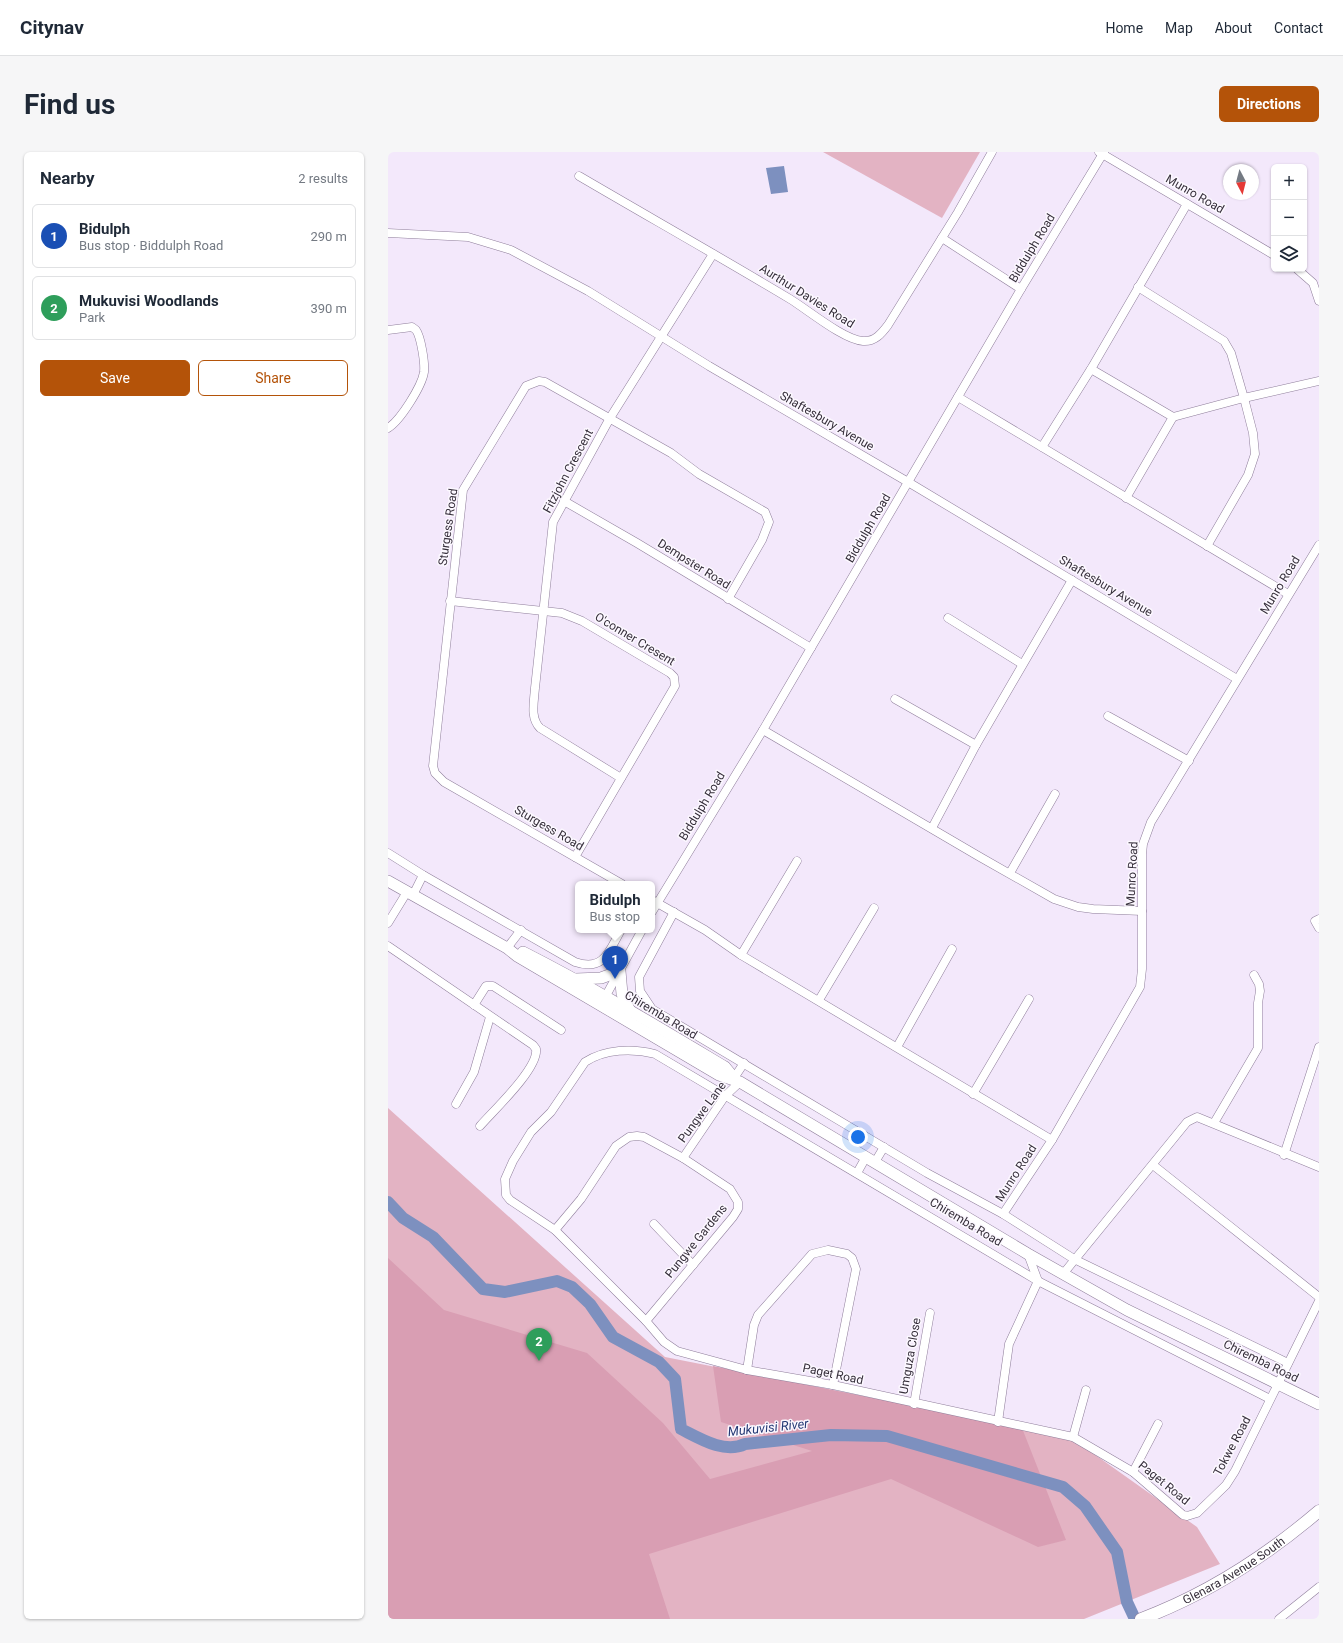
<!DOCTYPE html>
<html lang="en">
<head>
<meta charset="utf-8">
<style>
  body { margin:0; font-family:Roboto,sans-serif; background:#f6f6f7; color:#1f2937 }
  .controls { position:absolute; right:12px; top:12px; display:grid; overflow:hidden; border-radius:6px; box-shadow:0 1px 3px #0004 }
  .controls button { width:36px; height:36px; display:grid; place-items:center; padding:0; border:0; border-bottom:1px solid #e0e1e3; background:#fff; color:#1f2937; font:20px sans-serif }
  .compass { position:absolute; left:835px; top:12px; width:36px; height:36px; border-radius:50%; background:#fff; box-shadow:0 1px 3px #0004; rotate:173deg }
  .you { position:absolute; left:470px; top:985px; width:14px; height:14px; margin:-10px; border:3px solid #fff; border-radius:50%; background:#1a73e8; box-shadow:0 0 0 6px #1a73e833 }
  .badge { display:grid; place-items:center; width:26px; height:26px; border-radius:50%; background:#b45309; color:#fff; font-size:13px; font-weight:700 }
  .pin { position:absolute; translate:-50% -33px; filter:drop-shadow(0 1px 2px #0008) }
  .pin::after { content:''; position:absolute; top:21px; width:14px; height:12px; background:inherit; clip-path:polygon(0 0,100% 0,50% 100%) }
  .popup { position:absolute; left:187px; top:729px; width:80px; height:52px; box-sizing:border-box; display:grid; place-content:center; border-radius:6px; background:#fff; filter:drop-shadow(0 1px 3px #0005); font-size:13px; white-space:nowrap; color:#747a83 }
  .popup b { font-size:15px; color:#1f2937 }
  .popup::after { content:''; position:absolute; left:50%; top:100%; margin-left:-8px; border:8px solid transparent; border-top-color:#fff }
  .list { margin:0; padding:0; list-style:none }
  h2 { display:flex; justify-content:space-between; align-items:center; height:52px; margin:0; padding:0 16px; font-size:17px }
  h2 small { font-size:13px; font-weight:400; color:#747a83 }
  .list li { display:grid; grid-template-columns:26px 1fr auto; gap:12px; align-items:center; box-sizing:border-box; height:64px; margin:0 8px 8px; padding:0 8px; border:1px solid #e0e1e3; border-radius:6px }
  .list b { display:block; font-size:15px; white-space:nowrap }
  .list p { margin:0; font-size:13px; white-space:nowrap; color:#747a83 }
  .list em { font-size:13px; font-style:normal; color:#747a83 }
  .actions { display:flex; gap:8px; padding:12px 16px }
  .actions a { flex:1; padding:9px 0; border:1px solid #b45309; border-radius:6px; text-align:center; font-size:14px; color:#b45309 }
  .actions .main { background:#b45309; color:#fff }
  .icon { flex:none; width:22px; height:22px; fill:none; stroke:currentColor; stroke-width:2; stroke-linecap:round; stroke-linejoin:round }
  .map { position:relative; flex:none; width:931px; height:1467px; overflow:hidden; border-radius:6px }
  header { display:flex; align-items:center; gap:24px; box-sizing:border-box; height:56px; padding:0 20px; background:#fff; border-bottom:1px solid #e0e1e3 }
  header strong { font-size:19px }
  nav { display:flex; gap:22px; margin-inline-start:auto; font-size:14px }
  .intro { display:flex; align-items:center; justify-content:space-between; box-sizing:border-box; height:96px; padding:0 24px }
  h1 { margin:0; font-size:28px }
  .button { padding:10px 18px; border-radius:6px; background:#b45309; color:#fff; font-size:14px; font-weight:700 }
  main { display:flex; gap:24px; padding:0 24px }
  aside { flex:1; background:#fff; border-radius:6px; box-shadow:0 1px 3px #0004 }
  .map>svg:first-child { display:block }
  .green { fill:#e3b3c3 }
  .forest { fill:#d99eb3 }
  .water { fill:#7d90bf }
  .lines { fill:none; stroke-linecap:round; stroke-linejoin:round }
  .river { stroke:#7d90bf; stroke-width:12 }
  .street-casing { stroke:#8f7e9b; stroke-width:9 }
  .secondary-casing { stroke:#8f7e9b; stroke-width:12 }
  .primary-casing { stroke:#8f7e9b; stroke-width:13 }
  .street { stroke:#fff; stroke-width:8 }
  .secondary { stroke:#fff; stroke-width:11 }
  .primary { stroke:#fff; stroke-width:12 }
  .labels { text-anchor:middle; stroke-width:3; stroke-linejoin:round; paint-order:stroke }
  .street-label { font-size:12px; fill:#362f3b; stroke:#fcf8ff }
  .water-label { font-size:13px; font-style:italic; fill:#263a75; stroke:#fcf8ff }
</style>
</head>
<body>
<header>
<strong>Citynav</strong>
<nav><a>Home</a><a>Map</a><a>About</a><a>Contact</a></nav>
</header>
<div class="intro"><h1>Find us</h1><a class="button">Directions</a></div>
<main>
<aside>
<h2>Nearby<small>2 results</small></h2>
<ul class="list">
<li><span class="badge" style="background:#1a4fb4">1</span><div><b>Bidulph</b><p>Bus stop · Biddulph Road</p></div><em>290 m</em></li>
<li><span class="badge" style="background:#2e9e5b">2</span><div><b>Mukuvisi Woodlands</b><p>Park</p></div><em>390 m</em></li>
</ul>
<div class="actions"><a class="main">Save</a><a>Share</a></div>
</aside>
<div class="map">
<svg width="931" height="1467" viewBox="0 0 931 1467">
  <rect width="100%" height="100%" fill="#f3e8fb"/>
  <g class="green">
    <polygon points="435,0 592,0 554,66"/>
    <polygon points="0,956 277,1205 682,1285 809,1375 832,1412 696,1467 0,1467"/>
  </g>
  <polygon class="forest" points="0,1106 56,1158 199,1201 275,1271 322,1327 424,1299 333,1270 325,1214 634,1276 678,1388 650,1395 503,1327 261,1402 282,1467 0,1467"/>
  <polygon class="water" points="396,14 400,40 383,42 378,16"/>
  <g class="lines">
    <path class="river" d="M0,1050L15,1066L45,1085L95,1137L117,1140L169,1129L184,1135L202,1152L225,1185L271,1210L287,1227L293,1277C311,1286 336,1302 357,1292L443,1283L499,1284L675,1335L697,1354L729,1400L739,1450L747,1467"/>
    <g class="street-casing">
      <g id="street">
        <polyline points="711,0 886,103"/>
        <path d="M191,24C261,65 332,105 402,147C420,158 456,188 475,189C487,190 494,181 500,173L570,60L604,0"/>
        <polyline points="0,81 80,85 123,98 200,139 321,214 520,330 849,527"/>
        <polyline points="554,86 633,137"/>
        <polyline points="909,117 925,131 931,149"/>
        <polyline points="750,135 836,189 843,201 856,246 865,281 867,302 860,323 819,394"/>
        <path d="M0,178L24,175L28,178C33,185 37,211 36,220C34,234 12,269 0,276"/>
        <polyline points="703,217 785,265 738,346"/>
        <polyline points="570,245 900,442"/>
        <polyline points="785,265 856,246 931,229"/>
        <polyline points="654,295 703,217 799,52"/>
        <polyline points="176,349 249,391 423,496"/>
        <polyline points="62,449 174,461 194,469 282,521 286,525 287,534 187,705"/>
        <polyline points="560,466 634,512"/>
        <polyline points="507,547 588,593"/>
        <polyline points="720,564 801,609"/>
        <polyline points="375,578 592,705 666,747 690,755 705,757 754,759"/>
        <path d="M233,626L152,576C142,566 146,550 147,536L165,370L222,266L325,102"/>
        <polyline points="544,676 588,593 684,428"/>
        <path d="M0,701L35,723L187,810C216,820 221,799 233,778"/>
        <polyline points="622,721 667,642"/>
        <polyline points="234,732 56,630 47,621 45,614 75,338 138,234 151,229 157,230 283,301 311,322 377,360 381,370 374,388 340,447"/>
        <polyline points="25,743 35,723"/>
        <polyline points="264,748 317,778 353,803 664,988"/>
        <polyline points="264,760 375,578 633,137 716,0"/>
        <polyline points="286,760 251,825 252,839 264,857 539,1021 615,1062 686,1107 900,1211"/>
        <polyline points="931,767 927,769 931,776"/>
        <polyline points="0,771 19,740"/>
        <path d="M0,794L145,893L148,897C151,916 105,959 92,974"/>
        <polyline points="119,796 133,778"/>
        <polyline points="353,803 409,709"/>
        <polyline points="431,848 486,756"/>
        <polyline points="215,849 254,778"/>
        <polyline points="86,853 98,834 105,834 173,878"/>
        <polyline points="509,895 564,797"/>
        <polyline points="346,926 356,911"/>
        <polyline points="585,942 641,847"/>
        <polyline points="68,952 86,920 102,865"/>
        <polyline points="826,971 870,896 870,851 872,839 871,832 866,823"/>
        <polyline points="896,1003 931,895"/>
        <polyline points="295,1006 337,944 352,930"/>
        <polyline points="487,1010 496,995"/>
        <polyline points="765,1013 931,1145"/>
        <polyline points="469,1021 478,1005"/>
        <polyline points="615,1062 664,988 752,835 754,817 754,702 755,692 763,670 931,393"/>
        <polyline points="266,1072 305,1113"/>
        <polyline points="167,1078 193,1047 228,994 241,985 249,984 256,985 295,1006 342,1037 350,1050 350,1057 345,1065 258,1169"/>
        <polyline points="675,1122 799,970 809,965 931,1015"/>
        <polyline points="359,1218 366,1173 370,1163 424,1102 440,1098 459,1102 464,1106 468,1117 445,1233"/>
        <path d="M882,1247L650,1129L267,902C244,896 217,897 197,910L163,960L143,980L125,1009L117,1027L118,1043L122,1048L167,1078L258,1169L276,1190L289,1199L359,1218L445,1233L685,1285L745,1320L795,1363L799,1364L809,1361L838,1333L847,1319L931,1149"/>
        <polyline points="526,1252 542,1161"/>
        <polyline points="610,1270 621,1192 650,1129 640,1102"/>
        <polyline points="685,1285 698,1238"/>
        <polyline points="745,1320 770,1272"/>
        <polyline points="891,1467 931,1435"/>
      </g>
    </g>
    <g class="secondary-casing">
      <g id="secondary">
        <polyline points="0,729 119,796 129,804 331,923 352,930 640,1102 739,1158 931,1252"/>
        <path d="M135,800C204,835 270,875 337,915L346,926"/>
        <polyline points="188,827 213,826 232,819 234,842 242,859"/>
      </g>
    </g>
    <g class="primary-casing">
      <g id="primary">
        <path id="s1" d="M753,1467C820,1442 877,1405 931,1359"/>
      </g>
    </g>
    <use href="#street" class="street"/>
    <use href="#secondary" class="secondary"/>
    <use href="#primary" class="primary"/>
  </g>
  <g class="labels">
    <g class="street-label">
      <text transform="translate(807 42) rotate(30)" y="4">Munro Road</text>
      <text transform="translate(644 96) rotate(-59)" y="4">Biddulph Road</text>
      <text transform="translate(419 144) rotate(32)" y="4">Aurthur Davies Road</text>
      <text transform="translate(439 269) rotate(30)" y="4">Shaftesbury Avenue</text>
      <text transform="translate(180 319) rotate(-62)" y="4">Fitzjohn Crescent</text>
      <text transform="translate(60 375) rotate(-82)" y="4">Sturgess Road</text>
      <text transform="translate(480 376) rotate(-60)" y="4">Biddulph Road</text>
      <text transform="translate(306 412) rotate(32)" y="4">Dempster Road</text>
      <text transform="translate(892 433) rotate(-59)" y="4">Munro Road</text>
      <text transform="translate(718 434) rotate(31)" y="4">Shaftesbury Avenue</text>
      <text transform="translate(247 487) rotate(31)" y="4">O'conner Cresent</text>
      <text transform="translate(314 654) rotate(-59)" y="4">Biddulph Road</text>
      <text transform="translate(161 676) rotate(30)" y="4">Sturgess Road</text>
      <text transform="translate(744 722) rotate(-87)" y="4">Munro Road</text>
      <text transform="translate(273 863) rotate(31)" y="4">Chiremba Road</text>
      <text transform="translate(314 960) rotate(-54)" y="4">Pungwe Lane</text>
      <text transform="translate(628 1021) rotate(-57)" y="4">Munro Road</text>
      <text transform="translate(578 1070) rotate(31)" y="4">Chiremba Road</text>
      <text transform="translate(308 1089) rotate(-51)" y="4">Pungwe Gardens</text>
      <text transform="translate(522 1204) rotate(-80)" y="4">Umguza Close</text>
      <text transform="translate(873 1209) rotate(26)" y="4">Chiremba Road</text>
      <text transform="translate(445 1222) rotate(12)" y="4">Paget Road</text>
      <text transform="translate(844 1294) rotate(-62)" y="4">Tokwe Road</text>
      <text transform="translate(776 1331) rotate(39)" y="4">Paget Road</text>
      <text dy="4" stroke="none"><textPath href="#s1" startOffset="105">Glenara Avenue South</textPath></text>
    </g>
    <g class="water-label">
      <text transform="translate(380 1275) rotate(-6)" y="5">Mukuvisi River</text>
    </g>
  </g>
</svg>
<div class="controls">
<button>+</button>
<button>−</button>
<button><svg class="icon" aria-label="layers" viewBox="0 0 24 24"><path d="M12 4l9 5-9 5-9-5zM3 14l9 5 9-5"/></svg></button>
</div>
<svg class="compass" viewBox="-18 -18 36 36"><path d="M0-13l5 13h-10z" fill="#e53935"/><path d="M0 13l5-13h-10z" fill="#747a83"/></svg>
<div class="you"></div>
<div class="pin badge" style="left:227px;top:827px;background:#1a4fb4">1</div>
<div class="popup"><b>Bidulph</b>Bus stop</div>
<div class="pin badge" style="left:151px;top:1209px;background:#2e9e5b">2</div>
</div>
</main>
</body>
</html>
